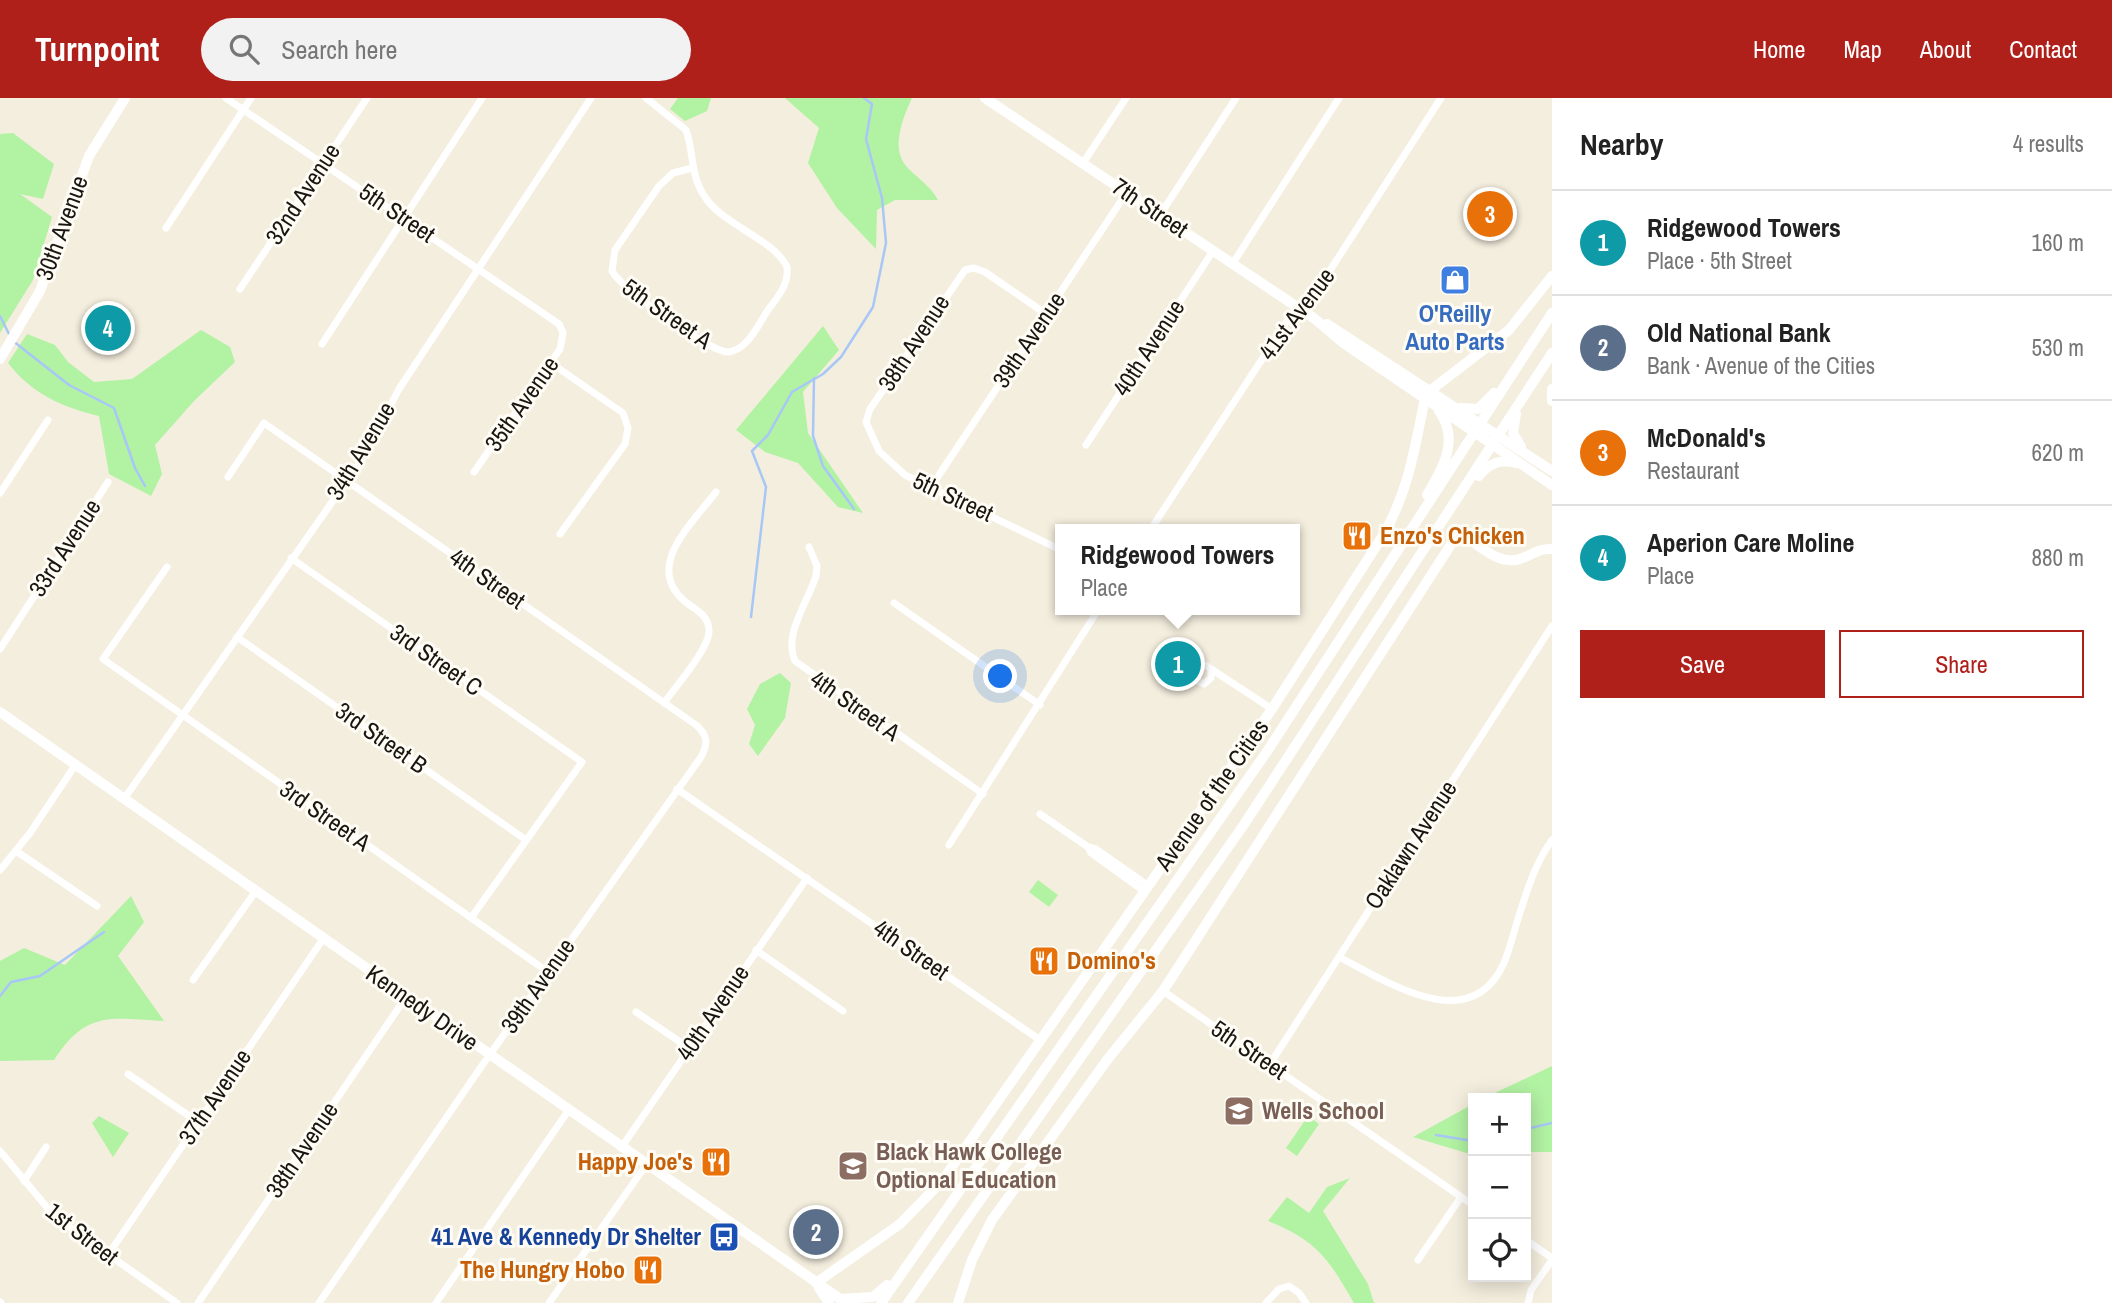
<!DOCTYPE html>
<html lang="en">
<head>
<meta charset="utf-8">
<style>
  body { margin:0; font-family:"Archivo Narrow",sans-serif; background:#f2f2f2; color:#222 }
  .controls { position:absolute; right:21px; bottom:21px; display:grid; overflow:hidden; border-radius:0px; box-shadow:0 4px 18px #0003 }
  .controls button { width:63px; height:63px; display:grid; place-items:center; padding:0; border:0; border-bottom:2px solid #e0e0e0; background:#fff; color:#222; font:35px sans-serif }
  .you { position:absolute; left:1001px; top:579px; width:24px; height:24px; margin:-18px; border:5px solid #fff; border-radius:50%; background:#1a73e8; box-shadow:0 0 0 10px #1a73e833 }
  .badge { display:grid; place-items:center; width:46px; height:46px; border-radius:50%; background:#b0201b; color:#fff; font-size:23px; font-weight:700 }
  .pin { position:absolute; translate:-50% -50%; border:4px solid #fff; box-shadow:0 2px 7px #0006 }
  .popup { position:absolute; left:1055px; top:426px; width:245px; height:91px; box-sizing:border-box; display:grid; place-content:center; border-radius:0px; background:#fff; filter:drop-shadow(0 2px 5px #0005); font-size:23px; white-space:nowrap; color:#767676 }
  .popup b { font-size:26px; color:#222 }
  .popup::after { content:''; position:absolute; left:50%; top:100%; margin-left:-14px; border:14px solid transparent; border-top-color:#fff }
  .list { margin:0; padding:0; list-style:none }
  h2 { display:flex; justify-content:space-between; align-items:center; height:91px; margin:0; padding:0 28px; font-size:30px }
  h2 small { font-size:23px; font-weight:400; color:#767676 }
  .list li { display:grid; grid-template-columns:46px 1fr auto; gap:21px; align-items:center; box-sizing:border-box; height:105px; padding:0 28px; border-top:2px solid #e0e0e0 }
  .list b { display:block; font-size:26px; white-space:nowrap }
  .list p { margin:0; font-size:23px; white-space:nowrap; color:#767676 }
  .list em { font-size:23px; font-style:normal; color:#767676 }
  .actions { display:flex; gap:14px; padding:21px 28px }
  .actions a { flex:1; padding:16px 0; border:2px solid #b0201b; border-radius:0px; text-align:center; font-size:24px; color:#b0201b }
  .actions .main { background:#b0201b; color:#fff }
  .icon { flex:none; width:38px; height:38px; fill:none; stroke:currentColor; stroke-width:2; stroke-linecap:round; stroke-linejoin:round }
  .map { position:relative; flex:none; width:1552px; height:1205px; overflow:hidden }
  header { display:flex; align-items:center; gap:42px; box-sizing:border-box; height:98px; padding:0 35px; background:#b0201b; color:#fff }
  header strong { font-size:33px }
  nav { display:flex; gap:38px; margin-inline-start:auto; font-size:24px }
  .search { width:490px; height:63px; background:#f2f2f2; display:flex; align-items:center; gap:18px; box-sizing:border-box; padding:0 24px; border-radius:38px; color:#767676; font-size:26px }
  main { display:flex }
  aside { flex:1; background:#fff }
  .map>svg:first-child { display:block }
  .green { fill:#b2f2a3 }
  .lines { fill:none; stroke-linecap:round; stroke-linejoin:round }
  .stream { stroke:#a8c7f7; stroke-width:2.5 }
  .street { stroke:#fff; stroke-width:7 }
  .secondary { stroke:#fff; stroke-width:10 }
  .labels { text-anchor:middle; stroke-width:6; stroke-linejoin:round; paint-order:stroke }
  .street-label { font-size:24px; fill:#191611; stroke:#fefcf5 }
  .shop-label { font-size:24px; font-weight:bold; fill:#366cbe; stroke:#fefcf5 }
  .food-label { font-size:24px; font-weight:bold; fill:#c56008; stroke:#fefcf5; text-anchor:start }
  .education-label { font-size:24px; font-weight:bold; fill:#785e54; stroke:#fefcf5; text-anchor:start }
  .transit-label { font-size:24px; font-weight:bold; fill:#164399; stroke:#fefcf5; text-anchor:end }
</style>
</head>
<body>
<header>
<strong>Turnpoint</strong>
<div class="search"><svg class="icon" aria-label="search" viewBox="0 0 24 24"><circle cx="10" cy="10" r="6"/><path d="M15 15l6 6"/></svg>Search here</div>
<nav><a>Home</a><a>Map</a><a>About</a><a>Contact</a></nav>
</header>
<main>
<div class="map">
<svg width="1552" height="1205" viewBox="0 0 1552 1205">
  <rect width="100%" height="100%" fill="#f4eede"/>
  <g class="green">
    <polygon points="678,0 711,0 707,13 685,23 670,11"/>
    <path d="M785,0H912C903,19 890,51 907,69C918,81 930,87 938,102H895L877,112L876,151L837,110L808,65L819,30Z"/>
    <polygon points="13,35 54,66 43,101 20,96 52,119 33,182 0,235 0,36"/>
    <polygon points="823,228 839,252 803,294 808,335 863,415 838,409 798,365 765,354 736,332"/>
    <path d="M201,232L230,249L235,264L194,303L155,347L162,376L151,398L109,376L99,318C62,309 32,296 8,265L27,236L55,247L68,264L94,284L132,281Z"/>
    <polygon points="780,575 791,585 785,620 758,658 749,646 755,627 747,611 760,586"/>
    <polygon points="1038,782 1058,797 1049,809 1029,794"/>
    <path d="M131,798L144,824L118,858L164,923C111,920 86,912 54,962L0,963V863L24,850L65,867Z"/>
    <polygon points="1552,968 1552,1054 1526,1054 1526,1000 1484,1000"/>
    <polygon points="1473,1006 1473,1057 1413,1039"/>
    <polygon points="99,1018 129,1035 113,1059 92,1025"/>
    <polygon points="1308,1018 1319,1026 1297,1058 1286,1050"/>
    <path d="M1350,1080L1323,1113L1368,1186L1374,1205H1354C1328,1160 1317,1143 1268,1123L1287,1099L1309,1115L1327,1089Z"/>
  </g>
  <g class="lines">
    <g class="stream">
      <polyline points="0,218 10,238"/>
      <polyline points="13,243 69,287 114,310 135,370 145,388"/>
      <polyline points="814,280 813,338 823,368 854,411"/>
      <polyline points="751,519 766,389 752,353 768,337 792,294 823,276 841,259 873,209 886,145 882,100 866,41 872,6 864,0"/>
      <polyline points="0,898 11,884 40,878 104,834"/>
      <polyline points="1526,1031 1552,1025"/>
      <polyline points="1436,1037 1473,1043"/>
    </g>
    <g class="street">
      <polyline points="226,0 559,226 563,235 560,251 474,374"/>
      <path d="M646,0L686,32C694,54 690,78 705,99C724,128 774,141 787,169C789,186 778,199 768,212C758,227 748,251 729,254C712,256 620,190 612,173L615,152L659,88L673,75L692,70"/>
      <polyline points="1083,65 1126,0"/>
      <polyline points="1160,117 1236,0"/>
      <polyline points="166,130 251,0"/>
      <polyline points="1233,165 1339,0"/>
      <polyline points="240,191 367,0"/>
      <polyline points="1046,216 985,174 974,170 965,172 870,311 866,324 879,353 905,377 1061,452"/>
      <polyline points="322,246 482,0"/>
      <polyline points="551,265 623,315 628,330 625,346 560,436"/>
      <polyline points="1086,347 1213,153"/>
      <path d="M228,379L264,325L696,627C708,637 708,646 701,659L481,969L319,1205"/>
      <polyline points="931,389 1127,94"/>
      <polyline points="0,395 48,322"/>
      <polyline points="1151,431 1289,220 1309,205 1441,0"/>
      <path d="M809,449L817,468L816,478C808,504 783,536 795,563L983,696"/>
      <polyline points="291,460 582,664 471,820"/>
      <polyline points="167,469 103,561 548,874"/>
      <polyline points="894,505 1040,607"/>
      <polyline points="237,539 526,742"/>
      <polyline points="0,551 108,384"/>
      <polyline points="1211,573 1211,580 1204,586 1194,581 1194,571 1205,567 1272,611"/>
      <path d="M664,605C675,589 709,551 709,533C709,520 700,514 691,508C640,473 689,429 716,394"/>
      <polyline points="677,691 1040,942"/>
      <polyline points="124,701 363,360 399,291 591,0"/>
      <polyline points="1040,716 1088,749"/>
      <polyline points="949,747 1098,512"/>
      <polyline points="16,753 97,808"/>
      <polyline points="0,772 30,735 76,666"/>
      <polyline points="1145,794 1091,755 1088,749 1096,751 1149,788"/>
      <polyline points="756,852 843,913"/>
      <path d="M1339,859C1386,883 1469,939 1503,867C1510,852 1513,836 1518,821C1527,793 1535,765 1552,742"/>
      <polyline points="193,882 255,794"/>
      <polyline points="1163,893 1473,1107"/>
      <polyline points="636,914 689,950"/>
      <polyline points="1270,966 1552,528"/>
      <polyline points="128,976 198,1024"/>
      <polyline points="621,1050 807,780"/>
      <polyline points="0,1053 55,1119 177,1205"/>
      <polyline points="24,1083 46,1049"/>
      <polyline points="1526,1142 1552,1160"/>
      <polyline points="108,1157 323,841"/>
      <polyline points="1418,1162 1461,1099"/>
      <polyline points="0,1204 1,1205"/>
      <polyline points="198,1205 406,899"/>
      <polyline points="436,1205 568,1013"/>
      <polyline points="549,1205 646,1067"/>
      <polyline points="1266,1205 1279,1191 1289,1188 1299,1195 1306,1205"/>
      <polyline points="1528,1205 1531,1192 1552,1162"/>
    </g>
    <g class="secondary">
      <polyline points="985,0 1315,221 1342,244 1552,387"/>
      <polyline points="1327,226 1552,373"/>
      <polyline points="0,261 40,193 89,58 125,0"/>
      <polyline points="1552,291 1552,303"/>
      <polyline points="1461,310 1478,311 1494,295"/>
      <polyline points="1516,316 1513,335 1521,349"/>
      <path d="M1479,378C1489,365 1500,361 1516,365"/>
      <path d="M1427,397C1443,370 1460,342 1439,313"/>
      <polyline points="0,614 846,1205"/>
      <path d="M816,1185L900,1126L942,1083L1272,611L1382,439C1408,396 1415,349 1425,300L1431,292L1509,232L1552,178"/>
      <polyline points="819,1190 829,1205"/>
      <polyline points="840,1201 873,1199 887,1187"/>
      <polyline points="881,1205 1266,655 1552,215"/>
      <polyline points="908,1205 1243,728 1552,255"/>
      <path d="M958,1205L972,1162L992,1122L1107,962L1163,893L1459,434C1476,445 1498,468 1520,461C1532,457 1539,450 1552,451"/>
    </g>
  </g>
  <defs>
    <g id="shop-square" transform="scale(1.575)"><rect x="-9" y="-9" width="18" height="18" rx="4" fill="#3f7fe0" stroke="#fefcf5"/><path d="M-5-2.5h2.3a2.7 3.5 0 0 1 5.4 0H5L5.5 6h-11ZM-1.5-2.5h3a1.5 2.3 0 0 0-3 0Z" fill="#fff"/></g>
    <g id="restaurant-square" transform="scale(1.575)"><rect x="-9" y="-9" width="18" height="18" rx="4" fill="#e8710a" stroke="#fefcf5"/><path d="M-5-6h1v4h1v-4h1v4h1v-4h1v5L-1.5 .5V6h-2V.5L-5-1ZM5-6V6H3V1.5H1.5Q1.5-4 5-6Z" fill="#fff"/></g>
    <g id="school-square" transform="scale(1.575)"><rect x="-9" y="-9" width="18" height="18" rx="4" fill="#8d6e63" stroke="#fefcf5"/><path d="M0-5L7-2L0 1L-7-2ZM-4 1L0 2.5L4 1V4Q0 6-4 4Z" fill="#fff"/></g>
    <g id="bus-square" transform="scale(1.575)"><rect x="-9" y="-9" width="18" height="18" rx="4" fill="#1a4fb4" stroke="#fefcf5"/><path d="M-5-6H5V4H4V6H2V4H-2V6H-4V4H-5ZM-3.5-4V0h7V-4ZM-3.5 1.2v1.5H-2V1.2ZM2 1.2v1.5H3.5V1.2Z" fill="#fff"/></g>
  </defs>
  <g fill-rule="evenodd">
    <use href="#shop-square" x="1455" y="182"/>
    <use href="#restaurant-square" x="1357" y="438"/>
    <use href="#restaurant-square" x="1044" y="863"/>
    <use href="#school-square" x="1239" y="1013"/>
    <use href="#restaurant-square" x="716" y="1064"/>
    <use href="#school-square" x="853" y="1068"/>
    <use href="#bus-square" x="724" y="1139"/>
    <use href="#restaurant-square" x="648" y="1172"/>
  </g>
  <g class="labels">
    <g class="street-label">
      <text transform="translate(303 96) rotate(-57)" y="8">32nd Avenue</text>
      <text transform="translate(1150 110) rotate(34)" y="8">7th Street</text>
      <text transform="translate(397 115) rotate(34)" y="8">5th Street</text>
      <text transform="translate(62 130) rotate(-70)" y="8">30th Avenue</text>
      <text transform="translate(667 216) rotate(35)" y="8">5th Street A</text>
      <text transform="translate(1297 216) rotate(-53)" y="8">41st Avenue</text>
      <text transform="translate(1029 242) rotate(-56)" y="8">39th Avenue</text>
      <text transform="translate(914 245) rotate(-57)" y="8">38th Avenue</text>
      <text transform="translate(1149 250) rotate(-57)" y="8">40th Avenue</text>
      <text transform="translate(522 306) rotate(-55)" y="8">35th Avenue</text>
      <text transform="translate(361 353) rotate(-59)" y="8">34th Avenue</text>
      <text transform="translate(953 399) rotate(25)" y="8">5th Street</text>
      <text transform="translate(65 450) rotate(-57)" y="8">33rd Avenue</text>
      <text transform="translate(487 481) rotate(35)" y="8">4th Street</text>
      <text transform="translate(436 562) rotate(35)" y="8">3rd Street C</text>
      <text transform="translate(855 608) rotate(35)" y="8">4th Street A</text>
      <text transform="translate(381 640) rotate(35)" y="8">3rd Street B</text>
      <text transform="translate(1212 697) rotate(-55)" y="8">Avenue of the Cities</text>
      <text transform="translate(325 718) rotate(35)" y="8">3rd Street A</text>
      <text transform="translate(1411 747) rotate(-57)" y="8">Oaklawn Avenue</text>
      <text transform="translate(911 852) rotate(35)" y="8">4th Street</text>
      <text transform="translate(538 888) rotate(-55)" y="8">39th Avenue</text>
      <text transform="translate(422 910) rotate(35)" y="8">Kennedy Drive</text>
      <text transform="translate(713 915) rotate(-56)" y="8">40th Avenue</text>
      <text transform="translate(1249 952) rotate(34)" y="8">5th Street</text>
      <text transform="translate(215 999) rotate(-56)" y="8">37th Avenue</text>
      <text transform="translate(302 1052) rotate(-56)" y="8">38th Avenue</text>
      <text transform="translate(82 1136) rotate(38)" y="8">1st Street</text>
    </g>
    <g class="shop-label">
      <text x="1455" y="224">O'Reilly<tspan x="1455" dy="28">Auto Parts</tspan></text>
    </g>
    <g class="food-label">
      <text x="1380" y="446">Enzo's Chicken</text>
      <text x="1067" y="871">Domino's</text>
      <text x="693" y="1072" text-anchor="end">Happy Joe's</text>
      <text x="625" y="1180" text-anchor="end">The Hungry Hobo</text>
    </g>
    <g class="education-label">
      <text x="1262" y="1021">Wells School</text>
      <text x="876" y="1062">Black Hawk College<tspan x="876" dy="28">Optional Education</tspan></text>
    </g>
    <g class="transit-label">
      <text x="701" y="1147">41 Ave &amp; Kennedy Dr Shelter</text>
    </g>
  </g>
</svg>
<div class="controls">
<button>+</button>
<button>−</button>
<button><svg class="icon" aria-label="locate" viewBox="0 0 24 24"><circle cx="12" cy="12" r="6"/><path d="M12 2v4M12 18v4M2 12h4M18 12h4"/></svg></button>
</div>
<div class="you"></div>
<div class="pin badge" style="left:1178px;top:566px;background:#0f9aa8">1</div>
<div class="popup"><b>Ridgewood Towers</b>Place</div>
<div class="pin badge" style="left:816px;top:1134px;background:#5c6f8a">2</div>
<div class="pin badge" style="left:1490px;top:116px;background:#e8710a">3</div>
<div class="pin badge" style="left:108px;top:230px;background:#0f9aa8">4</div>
</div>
<aside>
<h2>Nearby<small>4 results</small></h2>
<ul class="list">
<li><span class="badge" style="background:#0f9aa8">1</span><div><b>Ridgewood Towers</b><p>Place · 5th Street</p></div><em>160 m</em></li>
<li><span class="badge" style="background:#5c6f8a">2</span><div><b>Old National Bank</b><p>Bank · Avenue of the Cities</p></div><em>530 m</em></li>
<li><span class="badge" style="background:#e8710a">3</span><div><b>McDonald's</b><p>Restaurant</p></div><em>620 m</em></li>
<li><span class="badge" style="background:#0f9aa8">4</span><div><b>Aperion Care Moline</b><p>Place</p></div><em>880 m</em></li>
</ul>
<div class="actions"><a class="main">Save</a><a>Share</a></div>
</aside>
</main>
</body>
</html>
